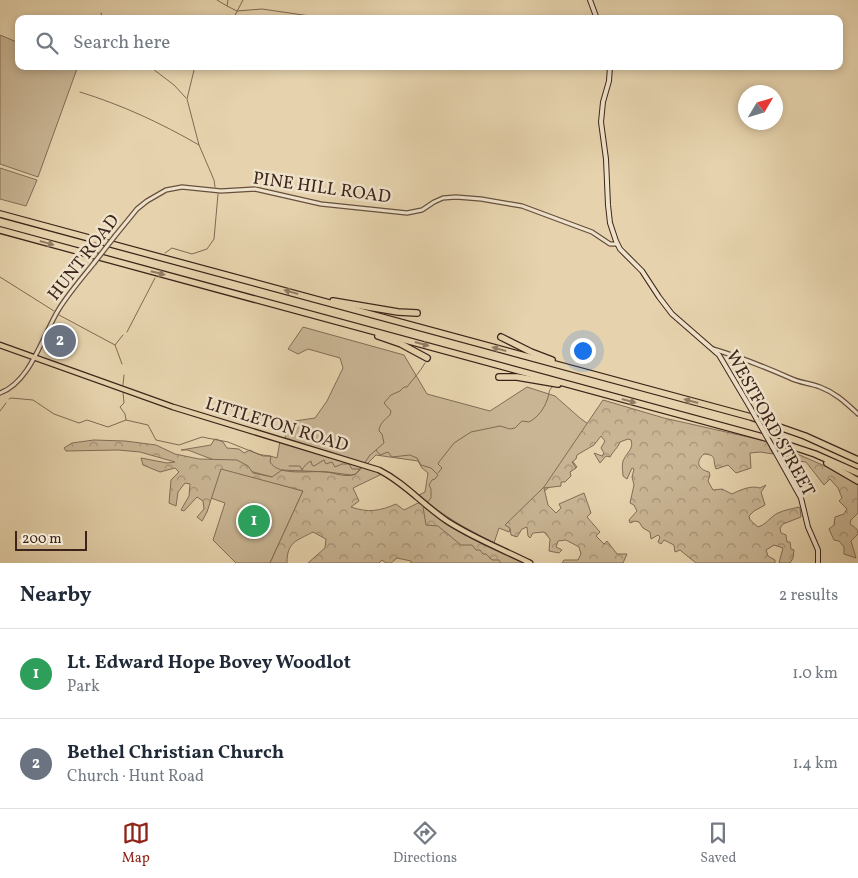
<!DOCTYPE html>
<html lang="en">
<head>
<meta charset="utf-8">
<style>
  body { margin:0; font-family:Vollkorn,serif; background:#f6f6f7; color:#1f2937 }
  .compass { position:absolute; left:738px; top:85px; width:45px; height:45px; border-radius:50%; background:#fff; box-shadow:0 2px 8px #0003; rotate:52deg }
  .scale { position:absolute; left:15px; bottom:12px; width:72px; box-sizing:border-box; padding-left:5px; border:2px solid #3d241a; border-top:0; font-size:14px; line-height:18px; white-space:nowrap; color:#3d241a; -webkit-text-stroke:4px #efe2ca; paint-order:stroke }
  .you { position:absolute; left:582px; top:350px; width:18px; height:18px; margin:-12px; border:4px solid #fff; border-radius:50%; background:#1a73e8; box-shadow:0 0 0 8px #1a73e833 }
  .badge { display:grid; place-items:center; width:32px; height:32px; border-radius:50%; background:#8f2418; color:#fff; font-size:16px; font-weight:700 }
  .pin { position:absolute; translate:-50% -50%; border:2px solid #fff; box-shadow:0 1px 5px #0006 }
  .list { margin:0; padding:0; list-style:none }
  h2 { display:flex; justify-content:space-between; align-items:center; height:65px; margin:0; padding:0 20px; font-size:21px }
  h2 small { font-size:16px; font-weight:400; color:#747a83 }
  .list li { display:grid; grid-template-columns:32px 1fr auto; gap:15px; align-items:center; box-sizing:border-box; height:90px; padding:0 20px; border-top:1px solid #e0e1e3 }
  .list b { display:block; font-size:19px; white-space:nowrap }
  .list p { margin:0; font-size:16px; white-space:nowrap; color:#747a83 }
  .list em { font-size:16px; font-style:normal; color:#747a83 }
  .icon { flex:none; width:28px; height:28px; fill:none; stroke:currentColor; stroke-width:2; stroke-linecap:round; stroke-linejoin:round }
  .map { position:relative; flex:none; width:858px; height:563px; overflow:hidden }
  .search { position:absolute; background:#fff; box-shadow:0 2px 8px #0003; left:15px; right:15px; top:15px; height:55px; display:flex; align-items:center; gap:12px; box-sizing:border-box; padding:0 18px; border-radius:10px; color:#747a83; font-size:19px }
  .sheet { height:245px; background:#fff }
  nav { display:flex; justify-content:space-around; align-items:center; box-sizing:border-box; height:70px; border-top:1px solid #e0e1e3; background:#fff; font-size:14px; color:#747a83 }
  nav a { display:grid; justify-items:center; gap:2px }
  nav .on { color:#8f2418 }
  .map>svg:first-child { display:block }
  .green { fill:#c9b594; stroke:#836c57 }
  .forest { fill:url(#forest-crowns); stroke:#836c57 }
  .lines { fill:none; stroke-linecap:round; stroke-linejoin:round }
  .stream { stroke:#806a54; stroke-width:1 }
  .tertiary-casing { stroke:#67503f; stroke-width:5.5 }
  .secondary-casing { stroke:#3d241a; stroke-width:6 }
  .primary-casing { stroke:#3d241a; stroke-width:7 }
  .motorway-casing { stroke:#3d241a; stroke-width:8 }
  .tertiary { stroke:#efe2ca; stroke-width:3 }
  .secondary { stroke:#efe2ca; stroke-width:4 }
  .primary { stroke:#e6d3ad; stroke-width:4.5 }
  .motorway { stroke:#e6d3ad; stroke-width:5.5 }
  .tertiary-bridge-casing { stroke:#67503f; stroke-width:5.5; stroke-linecap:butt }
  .secondary-bridge-casing { stroke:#3d241a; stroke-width:6; stroke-linecap:butt }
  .tertiary-bridge { stroke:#efe2ca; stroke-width:3 }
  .secondary-bridge { stroke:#efe2ca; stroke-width:4 }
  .oneway { fill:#927c64 }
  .labels { text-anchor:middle; stroke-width:5; stroke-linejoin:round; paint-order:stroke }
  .street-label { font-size:18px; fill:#3d241a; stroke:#efe2ca }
</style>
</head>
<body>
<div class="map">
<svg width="858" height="563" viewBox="0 0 858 563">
  <defs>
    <pattern id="forest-crowns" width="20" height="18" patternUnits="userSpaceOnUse" patternTransform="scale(1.25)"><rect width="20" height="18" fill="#c9b594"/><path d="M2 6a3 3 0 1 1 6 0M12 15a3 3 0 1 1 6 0" fill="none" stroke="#a49378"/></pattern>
  </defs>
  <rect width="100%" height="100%" fill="#e6d3ad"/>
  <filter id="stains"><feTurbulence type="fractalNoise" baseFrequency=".004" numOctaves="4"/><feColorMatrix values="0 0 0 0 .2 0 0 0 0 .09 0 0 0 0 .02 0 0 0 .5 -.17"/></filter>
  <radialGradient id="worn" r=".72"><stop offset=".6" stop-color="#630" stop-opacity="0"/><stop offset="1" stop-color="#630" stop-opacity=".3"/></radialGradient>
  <g class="green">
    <polygon points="0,35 19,43 19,66 78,66 38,177 0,164"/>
    <polygon points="0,168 37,180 26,206 0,199"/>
    <path d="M303,327L404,355L427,394L490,411L527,387L555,396L580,418L592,427L571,459L577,467C557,481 516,509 509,532L499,528L494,543C465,528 444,517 419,495L425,492L428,473L422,468L418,461L376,455L367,464L285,438L288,422L315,418L327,401L343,368L340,358L308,349L298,354L288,349Z"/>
    <path d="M216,439L223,442L227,448L239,449L244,453L250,450C261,457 266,454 277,458L280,441L382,474L323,493L272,477L227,465L188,450H181L211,445L214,440Z"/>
    <polygon points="221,468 303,491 270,563 236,563 213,540 225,503 211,498"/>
  </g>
  <g class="forest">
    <path d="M603,400L664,418L766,441L773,454L760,452L750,453L751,468L736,473L728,465L716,469C712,460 718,455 704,454C695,462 698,469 709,472L710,475L708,481L713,490L722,489L732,494C740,490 751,485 760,488L766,485L761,492L765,505L754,511L749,516L750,520L758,527C767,524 770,517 778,513C784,510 792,509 799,507L800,508L801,517L783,524L780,528L781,533L786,535L787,542H790L791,549L794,550L793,558L790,563H779L783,548L774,545L766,550L768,556L775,560V563H696L680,550L675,552L674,545L664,540L661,544L658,542L660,537L658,535L651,539L650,532L643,528L639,522L635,521L630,523L629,520L637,511L634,505L630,503L634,485L632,477L634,469L632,468L627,479L623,476C623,471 621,464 624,459C627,452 634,449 631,440L628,439L620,442C618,448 613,451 610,457L606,456L600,463L594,453L602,456L604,453L601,448L605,441L601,436L594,445L577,455L576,459L572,462L576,468L570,472L571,476L565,482H561V486L544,488L548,505L556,513L561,508L559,504L584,493L591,513L587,517L600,532L596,536L604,544L607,541L617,554H627L623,563H562L564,560H578L581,554L579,547L566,540L558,541L556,547L562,550L559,553L549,551L550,539L544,532L533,533L530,538L528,536L527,527L522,529L517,537L511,535L510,528L505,525L544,487Z"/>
    <path d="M94,440L125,441L156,445L175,454L199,459L237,460L248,466L253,473L272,477L282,470L328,472L351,475L356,474L363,465L384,473L353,488L359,501L351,507C368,513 380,511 396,504L404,510L422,501L443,518L530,563H411V561L397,558L391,563H386L382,560L379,563H308L325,548L326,539L313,532C296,541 287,542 287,563H270L303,491L221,469L207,512L202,521L197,517L204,509L203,501L197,497L184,511L181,510L189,496L190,484L185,483L178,492L176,506L169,503L171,480L179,472L175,468L160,472L143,465L141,458L167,463L175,462L140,452L118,450L66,451L64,448L72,443Z"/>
    <path d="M777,445L827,467L858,485V513L851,520L850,524C854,527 858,528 858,534L851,541L856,558L844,554V547L839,541L834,540L829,529L834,525L835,517L844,514L847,509L839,501L842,498L838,488L830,479L824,485L806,462L782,459Z"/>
  </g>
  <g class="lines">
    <g class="stream">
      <polyline points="217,0 227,6"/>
      <polyline points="228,0 227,6 237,11 262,9 310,16 358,19"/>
      <polyline points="101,13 103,19"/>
      <polyline points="233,19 243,0"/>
      <polyline points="149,66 174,85 186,98"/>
      <polyline points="195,66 187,99 199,145 214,180 215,187"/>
      <polyline points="268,66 277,66"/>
      <path d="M80,92C122,105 161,123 199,145"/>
      <polyline points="165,253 172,248 192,254 207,249 214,239 218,194"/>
      <polyline points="0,277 54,311"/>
      <polyline points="59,315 115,345"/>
      <polyline points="127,332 155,278"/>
      <polyline points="122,364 115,345 123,335"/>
      <polyline points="123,385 124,375"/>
      <polyline points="123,392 124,403 120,407 125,414 126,420"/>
      <path d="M9,399L11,398L33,400L54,414L79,423L87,420L108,427L126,420L148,425L156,440L179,445L202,437L228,442L263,456H271L270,462C279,477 311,470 326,472C335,473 343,477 353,475C357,474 359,471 361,468"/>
      <polyline points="0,411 6,403"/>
      <path d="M376,450L384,443L382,434L379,431C379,425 384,420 390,415L391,411L384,403L391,395L400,391L404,387H407C413,379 420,372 425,363"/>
      <polyline points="364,464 370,455 376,450 380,455 388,452 392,457 410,455 417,458 421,465 431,468 438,475 435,479 432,480 429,485 431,489 431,498 423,507 426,525 438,526 461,545 472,545 476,550 480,550 483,554 486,554 492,560 499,560 501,563"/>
      <polyline points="289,466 300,466 302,470"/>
      <path d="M302,470C304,466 307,463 311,461L312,465L314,466L324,460L326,464L332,462L335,467L342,464H349L352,469H360"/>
      <path d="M438,473L442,468L438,464L439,462L454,443L471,432L500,426L510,429L515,428L522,421L529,422C538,417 544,409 547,400C550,394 547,392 553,386"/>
    </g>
    <g class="tertiary-casing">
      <g id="tertiary">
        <polyline points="115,236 137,209 147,201 166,190 182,187 221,191 255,189 321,204 407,213 422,210 434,202 443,198 456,197 481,199 522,206 592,232 610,244 617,244"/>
        <path d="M713,349C740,357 765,367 790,378C800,383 810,383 820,387C836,393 846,403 858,414"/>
        <path d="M0,393C31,382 43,334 59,309C69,293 82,278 94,263"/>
      </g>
    </g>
    <g class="secondary-casing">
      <g id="secondary">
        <polyline points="590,0 597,19"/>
        <polyline points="610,66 609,81 603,102 601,122 606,159 608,205 610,223 616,241 620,249 642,271 659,297 672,314 719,355 751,409"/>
        <polyline points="772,446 801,498 808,527 818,550 818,563"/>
      </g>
    </g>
    <g class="primary-casing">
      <path id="primary" d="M0,345L173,407L379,470C405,483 423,505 447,521C473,538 502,549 530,563"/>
    </g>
    <g class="motorway-casing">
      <g id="motorway">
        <polyline points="0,214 751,417 805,436 858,460"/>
        <polyline points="0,230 770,439 815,454 858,473"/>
        <polyline points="333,301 398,312 417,313"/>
        <polyline points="378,336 401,344 427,358"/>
        <polyline points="501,337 531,352 552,360"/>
        <polyline points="499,377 517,377 558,384"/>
        <polyline points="827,463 858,481"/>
      </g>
    </g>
    <use href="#tertiary" class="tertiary"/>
    <use href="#secondary" class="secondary"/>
    <use href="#primary" class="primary"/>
    <use href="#motorway" class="motorway"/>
    <g class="tertiary-bridge-casing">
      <polyline id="tertiary-bridge" points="94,263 115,236"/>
    </g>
    <g class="secondary-bridge-casing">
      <polyline id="secondary-bridge" points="751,409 772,446"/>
    </g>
    <use href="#tertiary-bridge" class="tertiary-bridge"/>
    <use href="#secondary-bridge" class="secondary-bridge"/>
  </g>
  <defs><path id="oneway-solid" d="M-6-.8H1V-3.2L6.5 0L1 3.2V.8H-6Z" transform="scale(1.25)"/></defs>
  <g class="oneway">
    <use href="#oneway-solid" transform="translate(47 243) rotate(16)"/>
    <use href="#oneway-solid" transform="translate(158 273) rotate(14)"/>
    <use href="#oneway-solid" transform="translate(291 292) rotate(-164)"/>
    <use href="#oneway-solid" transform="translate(422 344) rotate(15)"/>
    <use href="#oneway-solid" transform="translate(499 349) rotate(-165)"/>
    <use href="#oneway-solid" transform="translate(629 401) rotate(15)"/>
    <use href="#oneway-solid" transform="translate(691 401) rotate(-165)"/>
  </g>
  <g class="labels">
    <g class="street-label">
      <text transform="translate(322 187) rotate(8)" y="6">PINE HILL ROAD</text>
      <text transform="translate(83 257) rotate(-52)" y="6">HUNT ROAD</text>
      <text transform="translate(771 423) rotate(61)" y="6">WESTFORD STREET</text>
      <text transform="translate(277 424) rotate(17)" y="6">LITTLETON ROAD</text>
    </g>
  </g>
  <rect width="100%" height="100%" filter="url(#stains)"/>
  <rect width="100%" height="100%" fill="url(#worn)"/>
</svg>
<svg class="compass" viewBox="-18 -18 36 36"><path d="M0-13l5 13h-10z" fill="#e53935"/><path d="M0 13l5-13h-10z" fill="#747a83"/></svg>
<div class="scale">200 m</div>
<div class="you"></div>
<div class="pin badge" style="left:254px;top:521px;background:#2e9e5b">1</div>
<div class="pin badge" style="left:60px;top:341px;background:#6b7280">2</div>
<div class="search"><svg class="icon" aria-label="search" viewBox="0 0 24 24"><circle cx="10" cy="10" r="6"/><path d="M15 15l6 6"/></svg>Search here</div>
</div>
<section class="sheet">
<h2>Nearby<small>2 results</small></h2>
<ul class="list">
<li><span class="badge" style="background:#2e9e5b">1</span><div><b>Lt. Edward Hope Bovey Woodlot</b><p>Park</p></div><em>1.0 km</em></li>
<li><span class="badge" style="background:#6b7280">2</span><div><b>Bethel Christian Church</b><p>Church · Hunt Road</p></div><em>1.4 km</em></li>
</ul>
</section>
<nav>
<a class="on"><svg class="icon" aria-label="map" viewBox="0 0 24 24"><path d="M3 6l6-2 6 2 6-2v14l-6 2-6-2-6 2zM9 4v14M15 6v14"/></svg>Map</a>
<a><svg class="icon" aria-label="directions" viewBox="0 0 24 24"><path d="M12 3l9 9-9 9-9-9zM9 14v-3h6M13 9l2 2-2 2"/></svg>Directions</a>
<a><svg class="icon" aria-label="saved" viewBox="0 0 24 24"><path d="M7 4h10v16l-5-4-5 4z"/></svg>Saved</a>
</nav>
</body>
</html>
